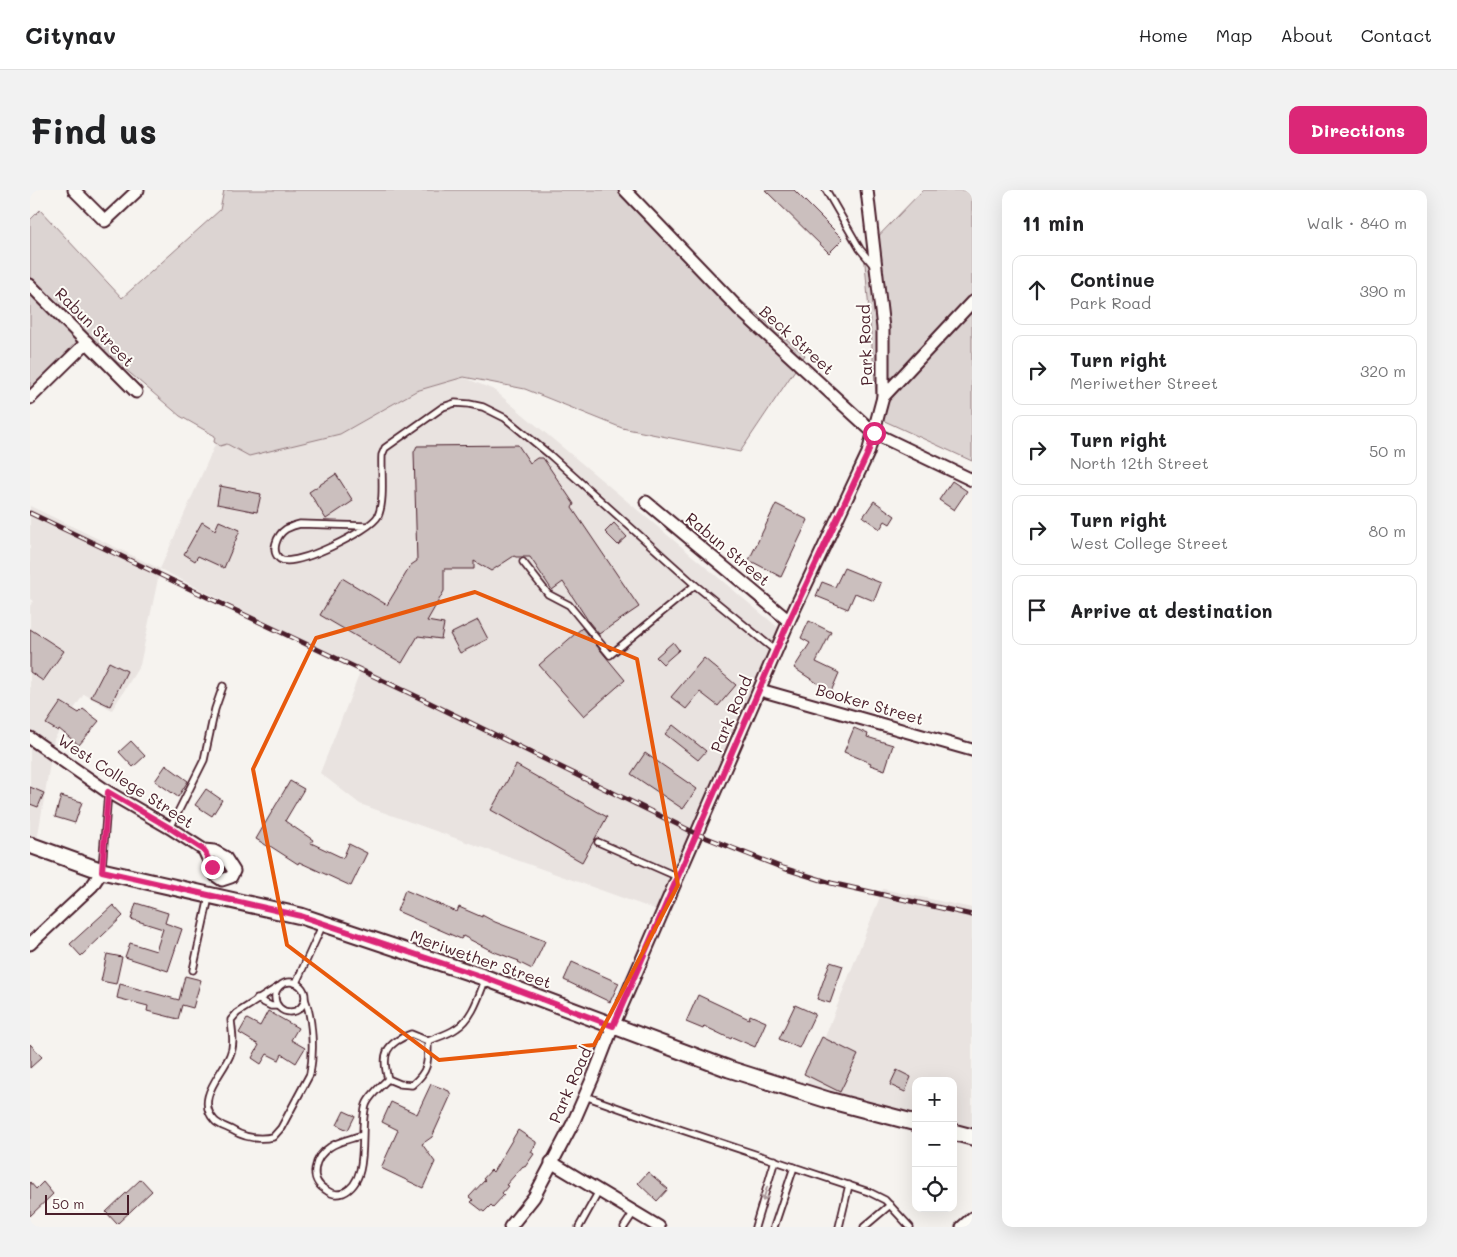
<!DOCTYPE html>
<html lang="en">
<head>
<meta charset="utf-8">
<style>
  body { margin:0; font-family:Mali,sans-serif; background:#f2f2f2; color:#202124 }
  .controls { position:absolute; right:15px; bottom:15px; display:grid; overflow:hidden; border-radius:10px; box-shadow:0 5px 20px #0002 }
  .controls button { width:45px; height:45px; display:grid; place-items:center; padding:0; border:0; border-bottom:1px solid #e0e0e0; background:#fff; color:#202124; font:25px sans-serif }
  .scale { position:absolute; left:15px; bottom:12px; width:84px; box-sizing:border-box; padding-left:5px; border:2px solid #4a1f2b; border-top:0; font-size:14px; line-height:18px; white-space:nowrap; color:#4a1f2b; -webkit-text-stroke:4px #fdfcf7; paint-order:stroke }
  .stop { position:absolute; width:15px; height:15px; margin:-11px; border:4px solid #db2777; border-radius:50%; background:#fff }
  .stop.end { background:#db2777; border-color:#fff; box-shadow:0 1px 5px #0008 }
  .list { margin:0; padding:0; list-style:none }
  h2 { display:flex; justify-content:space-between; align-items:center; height:65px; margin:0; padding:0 20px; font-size:21px }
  h2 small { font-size:16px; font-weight:400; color:#757577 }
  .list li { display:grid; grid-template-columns:32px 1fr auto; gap:15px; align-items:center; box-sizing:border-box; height:70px; margin:0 10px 10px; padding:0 10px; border:1px solid #e0e0e0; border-radius:10px }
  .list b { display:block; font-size:19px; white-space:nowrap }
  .list p { margin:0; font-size:16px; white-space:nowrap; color:#757577 }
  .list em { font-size:16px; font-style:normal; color:#757577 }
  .icon { flex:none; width:28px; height:28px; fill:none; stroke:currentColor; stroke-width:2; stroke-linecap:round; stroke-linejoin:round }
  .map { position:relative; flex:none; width:942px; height:1037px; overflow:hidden; border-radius:10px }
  header { display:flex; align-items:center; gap:30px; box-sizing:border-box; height:70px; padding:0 25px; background:#fff; border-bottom:1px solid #e0e0e0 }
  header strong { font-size:24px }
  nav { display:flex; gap:28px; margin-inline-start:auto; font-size:18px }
  .intro { display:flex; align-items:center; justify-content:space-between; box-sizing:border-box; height:120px; padding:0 30px }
  h1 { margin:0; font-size:35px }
  .button { padding:12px 22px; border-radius:10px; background:#db2777; color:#fff; font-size:18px; font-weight:700 }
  main { display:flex; gap:30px; padding:0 30px }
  aside { flex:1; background:#fff; border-radius:10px; box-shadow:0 5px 20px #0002 }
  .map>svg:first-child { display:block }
  .built { fill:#e9e3e0 }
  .green { fill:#dcd4d2; stroke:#937a7e }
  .building { fill:#cbbfbe; stroke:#4a1f2b }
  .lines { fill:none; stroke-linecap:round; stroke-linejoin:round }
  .lane-casing { stroke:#4a1f2b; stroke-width:9 }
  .street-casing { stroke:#4a1f2b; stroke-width:15 }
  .secondary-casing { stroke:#4a1f2b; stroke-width:19 }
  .lane { stroke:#fdfcf7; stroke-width:5.5 }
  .street { stroke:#fdfcf7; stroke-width:11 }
  .secondary { stroke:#fdfcf7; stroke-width:15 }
  .rail-casing { stroke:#4a1f2b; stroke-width:5 }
  .rail { stroke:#fdfcf7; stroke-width:3; stroke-dasharray:9; stroke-linecap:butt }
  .oneway { stroke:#ac999b }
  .route { stroke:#db2777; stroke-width:6 }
  .marked { fill:none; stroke:#e8590c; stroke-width:4; stroke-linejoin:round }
  .labels { text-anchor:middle; stroke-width:4; stroke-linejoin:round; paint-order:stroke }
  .street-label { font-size:16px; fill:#4a1f2b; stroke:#fdfcf7 }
</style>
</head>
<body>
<header>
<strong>Citynav</strong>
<nav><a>Home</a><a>Map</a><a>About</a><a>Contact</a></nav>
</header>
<div class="intro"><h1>Find us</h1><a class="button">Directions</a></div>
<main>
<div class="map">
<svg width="942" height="1037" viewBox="0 0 942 1037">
  <rect width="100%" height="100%" fill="#f6f3ef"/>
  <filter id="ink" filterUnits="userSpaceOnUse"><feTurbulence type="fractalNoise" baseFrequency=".02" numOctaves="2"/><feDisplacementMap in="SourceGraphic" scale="10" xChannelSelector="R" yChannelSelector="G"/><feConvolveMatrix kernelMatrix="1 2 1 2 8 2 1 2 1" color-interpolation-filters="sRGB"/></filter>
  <g filter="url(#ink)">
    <g class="built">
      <polygon points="433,187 464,200 750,439 632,722 330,614 290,583 331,480 130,379 110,475 82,520 54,504 24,549 7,651 0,649 0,416 3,411 0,409 0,316 130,379 188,248 310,244 386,201"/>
      <polygon points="853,699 942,718 942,945 923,939 923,891 886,891 886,930 773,903"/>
    </g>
    <g class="green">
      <polygon points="194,0 599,0 647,56 775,165 710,262 592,238 495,199 434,187 386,201 310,244 219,266 197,254 190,256 184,252 185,246 150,226 59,148 0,203 0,30 10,20 92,108 190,20"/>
      <polygon points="893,0 942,0 942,271 848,228 834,61"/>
    </g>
    <g class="building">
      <polygon points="735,0 764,0 813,49 799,63"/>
      <polygon points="488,255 500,273 507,268 513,268 544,314 542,318 609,417 569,444 559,432 533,392 522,400 500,367 486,367 484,366 461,381 444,371 444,379 414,379 414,401 397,431 414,434 411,449 388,446 372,473 290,425 312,388 357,415 381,375 387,371 384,262 387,256"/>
      <polygon points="306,284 323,311 296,329 279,302"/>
      <polygon points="922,291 937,301 924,320 909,310"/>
      <polygon points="190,296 231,304 227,322 187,314"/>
      <polygon points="844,311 865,326 860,334 855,331 850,339 833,327"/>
      <polygon points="746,314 778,330 751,387 719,370"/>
      <polygon points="189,331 210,340 194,378 168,366 165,371 154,364 172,332 185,340"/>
      <polygon points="584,333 597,347 588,355 575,342"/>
      <polygon points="814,378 851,393 844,411 825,403 818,419 786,406 792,392 805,397"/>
      <polygon points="448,430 458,449 430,463 420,444"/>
      <polygon points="779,431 801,442 786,472 809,483 800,504 788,499 790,495 764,478 780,453 771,448"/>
      <polygon points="552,438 595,490 554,526 509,475"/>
      <polygon points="0,439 34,461 13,491 0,482"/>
      <polygon points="643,452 649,460 633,474 626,467"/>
      <polygon points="674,468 706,495 688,516 670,502 656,519 641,507"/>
      <polygon points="79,472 97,481 80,516 61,507"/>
      <polygon points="31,512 49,523 53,519 69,531 49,555 29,539 28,541 16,534"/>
      <polygon points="643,535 676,561 668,570 635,544"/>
      <polygon points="824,538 838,544 837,547 863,555 855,580 840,575 841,573 814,562"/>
      <polygon points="101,551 115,566 103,577 89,562"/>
      <polygon points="615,563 667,599 653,619 601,584"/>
      <polygon points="136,575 158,591 148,607 125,591"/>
      <polygon points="486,575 577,627 552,672 461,620"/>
      <polygon points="260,591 274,599 255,631 283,650 281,653 313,668 319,654 337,663 321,696 269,672 268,674 240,656 239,657 226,649"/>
      <polygon points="0,597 14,603 8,617 0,614"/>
      <polygon points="176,599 192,610 182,626 165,615"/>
      <polygon points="31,606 52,612 45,633 25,627"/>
      <polygon points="375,700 427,722 429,717 452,727 452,725 465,732 515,751 502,779 488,772 489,771 462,761 433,746 431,749 367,721"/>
      <polygon points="106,713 138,723 135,733 152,739 138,781 95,767 100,753 126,761 133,739 101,729"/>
      <polygon points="83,715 93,726 51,766 40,754"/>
      <polygon points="77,764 92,767 86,794 71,791"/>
      <polygon points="542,772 589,793 580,812 534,790"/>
      <polygon points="800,772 813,776 800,813 787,809"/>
      <polygon points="155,786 171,790 163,818 152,815 148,829 117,821 118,816 87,808 90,794 149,810"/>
      <polygon points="668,805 719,829 720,825 736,832 725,857 702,847 701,849 674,836 673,839 656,832"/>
      <polygon points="765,815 785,824 769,858 749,849"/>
      <polygon points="238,821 268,838 261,850 275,858 266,873 252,864 249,870 237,864 231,874 222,868 229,855 209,843 217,829 230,836"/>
      <polygon points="792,847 828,865 810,902 774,884"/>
      <polygon points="0,854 12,867 0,878"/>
      <polygon points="867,880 881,887 875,902 860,895"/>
      <polygon points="401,894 419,901 421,905 402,947 392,954 405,972 393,998 351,978 368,940 352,932 361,912 387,924"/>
      <polygon points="314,921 325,926 318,940 307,935"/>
      <polygon points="488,940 506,952 506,954 501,962 504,964 495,977 493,976 476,995 478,996 472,1003 474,1005 463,1017 461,1015 454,1022 441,1012 443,1010 439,1007 455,990 453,989 461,980 463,982"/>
      <polygon points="618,982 638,999 627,1011 608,993"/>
      <polygon points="111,989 122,1001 87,1034 76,1022"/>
      <polygon points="0,992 6,999 13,992 23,1004 0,1026"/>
    </g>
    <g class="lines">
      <g class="lane-casing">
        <g id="lane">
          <polyline points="796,0 830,59 844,76"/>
          <path d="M337,336L270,334C265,335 260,337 256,339C247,345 240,361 250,369C264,379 341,340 348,326C355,311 351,281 352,265L355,258L413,217L425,213L439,214L453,217L475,228L520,265L665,395"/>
          <polyline points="493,372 518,404 539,415 580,465 665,395 746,461"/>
          <polyline points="140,638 174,570 185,519 193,496"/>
          <polyline points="568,652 648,687"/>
          <polyline points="72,678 78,602"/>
          <polyline points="163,780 179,707"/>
          <circle cx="260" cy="807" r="15"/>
          <polyline points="266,793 293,734"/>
          <path d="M248,797L207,823L201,830C202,842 205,854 200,865C192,885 164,909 185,931C189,935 196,937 202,940C215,948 228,950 243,947L251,938L280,884C284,862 283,830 275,809"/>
          <polyline points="227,809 241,816 247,816"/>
          <path d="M398,851C398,872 399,881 382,895L370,894L358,889C351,864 356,853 381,844L398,851C408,847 419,844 427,838C443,828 449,805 456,788"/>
          <polyline points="555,906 625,931 839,1002 855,1010 880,1037"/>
          <path d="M332,945C322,949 308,951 300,957C284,967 278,990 296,1000C301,1004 307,1005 313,1003C342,990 328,940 336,915C339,906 351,896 358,889"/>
          <polyline points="549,1037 569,1001"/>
          <polyline points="594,1037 604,1022"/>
          <polyline points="725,1037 745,970"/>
          <polyline points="744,1037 764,977"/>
          <polyline points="809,1037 819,995"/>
          <polyline points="834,1037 860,1015"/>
        </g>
      </g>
      <g class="street-casing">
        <g id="street">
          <polyline points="44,0 75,31 108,0"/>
          <polyline points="595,0 709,119 844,243 942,290"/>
          <polyline points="0,95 106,202"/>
          <polyline points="853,207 942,112"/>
          <polyline points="0,208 57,152"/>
          <polyline points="616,312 759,431"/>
          <polyline points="730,500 942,560"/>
          <polyline points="0,548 78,602 140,638 174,660 184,661 195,667 204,681 201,687 192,690 186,686 174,660"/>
          <polyline points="0,754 62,696 72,681"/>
          <polyline points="521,972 629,1037"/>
          <polyline points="480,1037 504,1007 543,933 564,885 583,836 759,431 838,263 853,207 853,138 837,0"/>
          <polyline points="932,1037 942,1028"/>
        </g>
      </g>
      <g class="secondary-casing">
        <g id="secondary">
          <polyline points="0,655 72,681 271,726 456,788 699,879 798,910 886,933"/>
          <polyline points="923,942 942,947"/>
        </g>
      </g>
      <use href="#lane" class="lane"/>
      <use href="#street" class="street"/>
      <use href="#secondary" class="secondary"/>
      <g class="rail-casing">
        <polyline id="rail" points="0,323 392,509 667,644 753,678 801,693 942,725"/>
      </g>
      <use href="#rail" class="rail"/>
    </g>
    <defs><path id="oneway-shaft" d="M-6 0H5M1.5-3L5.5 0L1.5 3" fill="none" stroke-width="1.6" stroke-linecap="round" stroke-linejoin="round" transform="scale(1.25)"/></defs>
    <use class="oneway" href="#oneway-shaft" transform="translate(735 1004) rotate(107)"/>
  </g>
  <g class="lines" filter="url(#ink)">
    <polyline class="route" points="182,677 174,660 140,638 78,602 72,681 271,726 456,788 583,836 759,431 838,263 844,243"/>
  </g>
  <path class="marked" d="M445,402L607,469L648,695L564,855L409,870L257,755L223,579L286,448Z"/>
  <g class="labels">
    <g class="street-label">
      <text transform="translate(65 137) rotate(45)" y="6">Rabun Street</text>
      <text transform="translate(767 150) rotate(42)" y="6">Beck Street</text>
      <text transform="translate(835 155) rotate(-92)" y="6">Park Road</text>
      <text transform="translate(698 359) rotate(40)" y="6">Rabun Street</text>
      <text transform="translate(840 514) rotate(16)" y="6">Booker Street</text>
      <text transform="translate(701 524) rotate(-67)" y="6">Park Road</text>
      <text transform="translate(96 591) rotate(33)" y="6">West College Street</text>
      <text transform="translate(451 769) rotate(19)" y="6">Meriwether Street</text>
      <text transform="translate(540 895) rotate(-66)" y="6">Park Road</text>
    </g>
  </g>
</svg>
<div class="controls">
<button>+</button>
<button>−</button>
<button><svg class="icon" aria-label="locate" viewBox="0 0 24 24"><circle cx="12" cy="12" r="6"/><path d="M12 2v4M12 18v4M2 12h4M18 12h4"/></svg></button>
</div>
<div class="scale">50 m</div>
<div class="stop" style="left:844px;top:243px"></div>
<div class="stop end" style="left:182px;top:677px"></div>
</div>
<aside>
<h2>11 min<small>Walk · 840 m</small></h2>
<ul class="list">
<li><svg class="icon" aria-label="ahead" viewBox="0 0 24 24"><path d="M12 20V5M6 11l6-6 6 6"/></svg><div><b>Continue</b><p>Park Road</p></div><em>390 m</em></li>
<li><svg class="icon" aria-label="right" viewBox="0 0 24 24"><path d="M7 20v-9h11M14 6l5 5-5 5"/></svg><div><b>Turn right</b><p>Meriwether Street</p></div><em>320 m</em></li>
<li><svg class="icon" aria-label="right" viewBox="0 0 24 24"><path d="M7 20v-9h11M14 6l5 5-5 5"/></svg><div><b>Turn right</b><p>North 12th Street</p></div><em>50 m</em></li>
<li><svg class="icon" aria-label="right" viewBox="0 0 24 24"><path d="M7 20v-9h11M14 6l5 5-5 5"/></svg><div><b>Turn right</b><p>West College Street</p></div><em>80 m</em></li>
<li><svg class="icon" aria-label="arrive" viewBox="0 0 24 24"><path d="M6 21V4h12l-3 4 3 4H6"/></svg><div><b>Arrive at destination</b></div></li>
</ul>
</aside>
</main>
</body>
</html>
